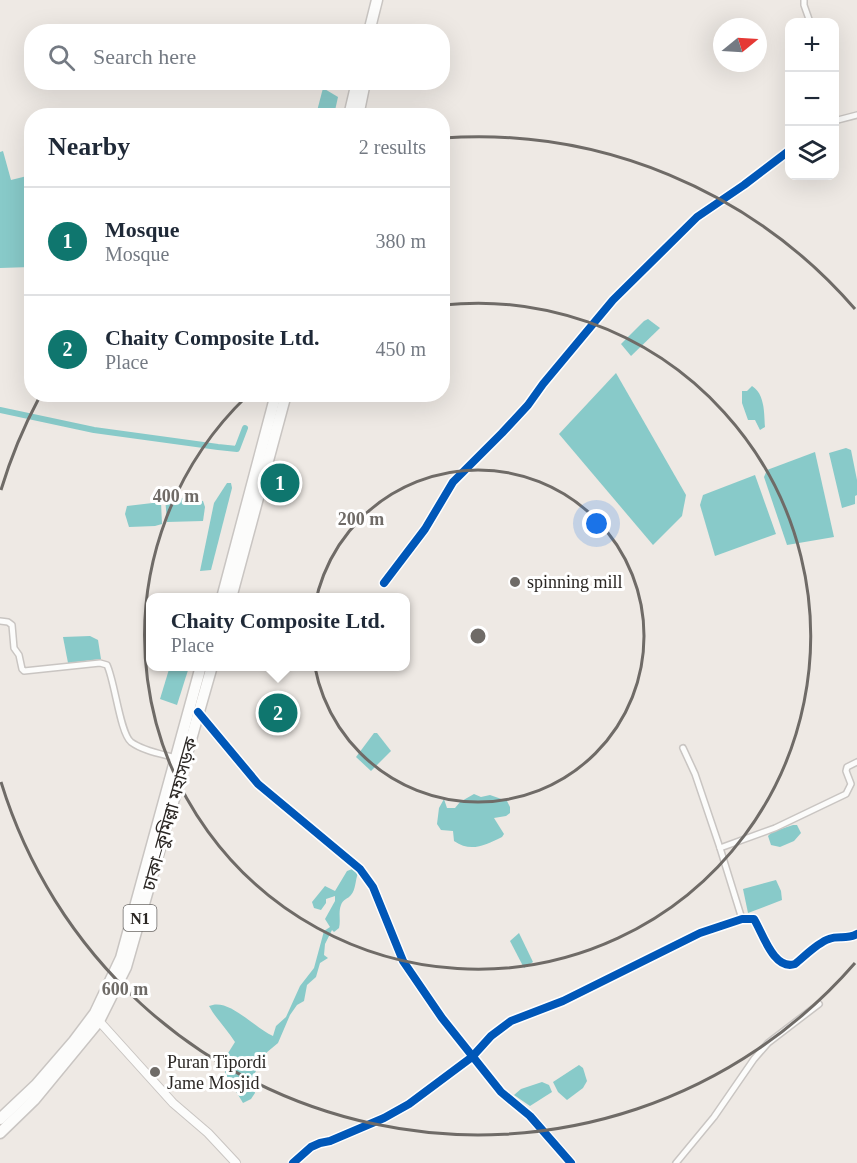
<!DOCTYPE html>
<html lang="en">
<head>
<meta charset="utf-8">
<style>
  body { margin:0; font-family:"Times New Roman","Noto Sans Bengali",serif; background:#f6f6f7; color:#1f2937 }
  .controls { position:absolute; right:18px; top:18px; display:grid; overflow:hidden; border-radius:12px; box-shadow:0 6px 24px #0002 }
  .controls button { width:54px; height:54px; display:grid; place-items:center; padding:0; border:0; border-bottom:2px solid #e0e1e3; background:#fff; color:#1f2937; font:30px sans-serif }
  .compass { position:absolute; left:713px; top:18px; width:54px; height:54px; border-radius:50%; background:#fff; box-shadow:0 6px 24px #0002; rotate:72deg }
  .you { position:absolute; left:597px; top:524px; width:21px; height:21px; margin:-15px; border:4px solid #fff; border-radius:50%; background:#1a73e8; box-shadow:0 0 0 9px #1a73e833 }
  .badge { display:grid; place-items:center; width:39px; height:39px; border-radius:50%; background:#0f766e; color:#fff; font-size:20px; font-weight:700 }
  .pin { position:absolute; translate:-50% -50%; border:3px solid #fff; box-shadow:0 2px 6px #0006 }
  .popup { position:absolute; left:146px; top:593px; width:264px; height:78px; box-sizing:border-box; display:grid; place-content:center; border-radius:12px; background:#fff; filter:drop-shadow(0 2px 4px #0005); font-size:20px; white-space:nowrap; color:#747a83 }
  .popup b { font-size:22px; color:#1f2937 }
  .popup::after { content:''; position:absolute; left:50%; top:100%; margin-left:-12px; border:12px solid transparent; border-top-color:#fff }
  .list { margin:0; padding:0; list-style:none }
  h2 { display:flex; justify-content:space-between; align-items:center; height:78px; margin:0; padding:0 24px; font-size:26px }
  h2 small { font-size:20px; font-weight:400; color:#747a83 }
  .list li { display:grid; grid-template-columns:39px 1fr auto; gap:18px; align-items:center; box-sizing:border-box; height:108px; padding:0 24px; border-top:2px solid #e0e1e3 }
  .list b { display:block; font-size:22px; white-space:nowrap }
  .list p { margin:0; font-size:20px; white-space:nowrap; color:#747a83 }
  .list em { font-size:20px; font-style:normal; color:#747a83 }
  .icon { flex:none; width:33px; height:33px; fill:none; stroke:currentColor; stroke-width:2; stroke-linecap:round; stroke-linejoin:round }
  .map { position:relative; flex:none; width:857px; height:1163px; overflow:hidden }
  .search { position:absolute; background:#fff; box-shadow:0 6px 24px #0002; left:24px; top:24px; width:426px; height:66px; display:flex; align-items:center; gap:15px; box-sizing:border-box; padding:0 21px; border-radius:24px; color:#747a83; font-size:22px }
  .panel { position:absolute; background:#fff; box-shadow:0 6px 24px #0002; left:24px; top:108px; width:426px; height:294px; border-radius:24px }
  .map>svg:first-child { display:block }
  .water { fill:#88cac9 }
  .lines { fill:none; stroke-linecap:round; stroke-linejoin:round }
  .canal { stroke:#88cac9; stroke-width:6 }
  .street-casing { stroke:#c9c5c2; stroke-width:8 }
  .secondary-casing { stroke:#c9c5c2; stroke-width:10 }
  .highway-casing { stroke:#c9c5c2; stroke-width:13 }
  .street { stroke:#fcfcfb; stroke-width:5 }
  .secondary { stroke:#fcfcfb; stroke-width:8 }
  .highway { stroke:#fcfcfb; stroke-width:10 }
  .cycleway-casing { stroke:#fff; stroke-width:11 }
  .cycleway { stroke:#0057b8; stroke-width:8 }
  .ring { fill:none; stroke:#6f6b67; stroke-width:3 }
  .poi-dot { fill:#6f6b67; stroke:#fff; stroke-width:2 }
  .labels { text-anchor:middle; stroke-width:6; stroke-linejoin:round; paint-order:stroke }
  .shield { fill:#fff; stroke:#6b6866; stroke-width:1.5 }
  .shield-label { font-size:16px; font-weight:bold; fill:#2b2724 }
  .poi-label { font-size:18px; fill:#2b2724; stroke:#fff; text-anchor:start }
  .street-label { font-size:18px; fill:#2b2724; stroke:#fff }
  .centre { fill:#6f6b67; stroke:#fff; stroke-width:3 }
  .ring-label { font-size:18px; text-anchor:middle; font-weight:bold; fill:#6f6b67; stroke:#fff; stroke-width:6; stroke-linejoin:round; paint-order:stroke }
</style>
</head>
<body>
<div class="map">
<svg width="857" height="1163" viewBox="0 0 857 1163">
  <rect width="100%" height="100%" fill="#eee9e4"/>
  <g class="water">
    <polygon points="323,88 338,97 334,115 316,115"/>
    <polygon points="3,151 11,180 31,175 31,267 0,268 0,152"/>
    <polygon points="648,319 660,328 631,356 621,344 644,321"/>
    <polygon points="616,373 686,495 682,516 653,545 559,434"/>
    <path d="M752,386C765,394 764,413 765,427L760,430L755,420H748L742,403V391H747Z"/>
    <polygon points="846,448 851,450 857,480 857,495 855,496 855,504 842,508 829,453"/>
    <polygon points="815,452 834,537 787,545 764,477 767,470"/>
    <polygon points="755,475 776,534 715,556 700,505 703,495"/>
    <polygon points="227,483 231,483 232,488 211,570 200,571 214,503"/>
    <polygon points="165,496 203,501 205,507 203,521 167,522"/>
    <polygon points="161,502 162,524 155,526 129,527 125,514 127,506"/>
    <polygon points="90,636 98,640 101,659 68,663 63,637"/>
    <polygon points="170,666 189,667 177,705 160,699"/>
    <polygon points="374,733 377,733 391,751 371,771 356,757"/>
    <path d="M474,794L481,797L490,795L507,801L510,807V813L506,816L494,818L504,834L502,837C485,845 471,853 454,841L453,831L441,830L437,824L439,808L444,799L447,808H455L460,802Z"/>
    <polygon points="793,825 797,825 801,833 794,841 780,847 771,845 768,836 772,832"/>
    <path d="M355,868L358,873C355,881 356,889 351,895C348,899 343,899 341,905C338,913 341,920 339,928L334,932L332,930L325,944L324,955L328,958L320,963L316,977L307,985L304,1001L297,1005L290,1015L278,1043L266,1053L252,1078L255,1093L251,1099L243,1103L225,1073V1058L235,1042C227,1029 216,1019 209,1006C229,997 254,1028 273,1036L276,1026L286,1017L300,986L314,968L324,931L330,927L325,919L335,901V896L326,899V903L321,910L314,908L312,902L325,886L335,891L347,871Z"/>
    <polygon points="776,880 781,891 782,900 748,913 743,889"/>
    <polygon points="519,933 533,962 524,968 510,941"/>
    <polygon points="579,1065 583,1068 587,1081 583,1088 567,1100 558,1092 553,1082"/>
    <polygon points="542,1082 549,1085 552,1092 530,1106 514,1095 521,1089"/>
  </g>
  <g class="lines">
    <polyline class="canal" points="0,410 94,430 218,447 237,449 245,428"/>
    <g class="street-casing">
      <g id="street">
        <polyline points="804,0 804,5 810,22"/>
        <polyline points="834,121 857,115"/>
        <polyline points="384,583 425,529 453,482 502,433 528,405 543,384 613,300 697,217 744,185 790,150"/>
        <path d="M0,621L8,622L12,625L14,648L19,655L22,669L24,671L100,663L107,665C115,682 120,733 131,742C143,751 162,754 176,758"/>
        <polyline points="683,748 695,774 720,848"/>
        <polyline points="742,919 720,848 775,828 846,794 851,784 846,771 847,767 857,762"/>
        <path d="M293,1163L311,1147L320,1143L330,1141L384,1118L409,1104L472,1057L491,1036L511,1021L563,1001L700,933L742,919H754C763,934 774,971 795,964C805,956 817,943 829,939C839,935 846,940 857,934"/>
        <polyline points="676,1163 714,1117 754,1059 768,1043 819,1004"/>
      </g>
    </g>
    <g class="secondary-casing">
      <g id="secondary">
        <polyline points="198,712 258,784 360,869 373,887 403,961 442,1018 501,1092 530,1116 571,1163"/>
        <polyline points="99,1021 173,1103 208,1133 236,1163"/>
      </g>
    </g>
    <g class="highway-casing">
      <g id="highway">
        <polyline points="369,32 377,0"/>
        <polyline points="349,116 357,82"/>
        <polyline points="358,116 365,82"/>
        <polyline points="222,598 276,394"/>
        <polyline points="231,598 286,394"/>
        <polyline points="0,1119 36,1085 74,1041 95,1013 121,958 201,666"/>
        <polyline points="0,1133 34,1100 99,1021 126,967 212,666"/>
      </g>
    </g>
    <use href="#street" class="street"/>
    <use href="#secondary" class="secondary"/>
    <use href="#highway" class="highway"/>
    <g class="cycleway-casing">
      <g id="cycleway">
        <polyline points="384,583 425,529 453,482 502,433 528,405 543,384 613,300 697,217 744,185 790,150"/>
        <polyline points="198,712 258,784 360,869 373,887 403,961 442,1018 501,1092 530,1116 571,1163"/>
        <path d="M293,1163L311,1147L320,1143L330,1141L384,1118L409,1104L472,1057L491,1036L511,1021L563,1001L700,933L742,919H754C763,934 774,971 795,964C805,956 817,943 829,939C839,935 846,940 857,934"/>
      </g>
    </g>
    <use href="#cycleway" class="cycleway"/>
  </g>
  <g class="ring">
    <circle cx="478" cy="636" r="166"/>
    <path d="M443 305A333 333 0 1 1 247 396"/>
    <path d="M855 963A499 499 0 0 1 1 782M1 490A499 499 0 0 1 39 398M443 138A499 499 0 0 1 855 309"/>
  </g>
  <g class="poi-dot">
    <circle cx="515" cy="582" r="6"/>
    <circle cx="155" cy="1072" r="6"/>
  </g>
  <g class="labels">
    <rect class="shield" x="123.5" y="905" width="33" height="26" rx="4.5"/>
    <g class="shield-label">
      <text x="140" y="924">N1</text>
    </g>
    <g class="poi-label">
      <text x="527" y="588">spinning mill</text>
      <text x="167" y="1068">Puran Tipordi<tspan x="167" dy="21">Jame Mosjid</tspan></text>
    </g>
    <g class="street-label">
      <text transform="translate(170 814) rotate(-74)" y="6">ঢাকা–কুমিল্লা মহাসড়ক</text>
    </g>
  </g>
  <circle cx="478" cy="636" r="9" class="centre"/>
  <g class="ring-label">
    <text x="176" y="502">400 m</text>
    <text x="361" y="525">200 m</text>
    <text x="125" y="995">600 m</text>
  </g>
</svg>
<div class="controls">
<button>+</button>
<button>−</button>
<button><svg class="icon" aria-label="layers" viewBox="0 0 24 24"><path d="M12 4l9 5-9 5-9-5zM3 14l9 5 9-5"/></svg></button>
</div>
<svg class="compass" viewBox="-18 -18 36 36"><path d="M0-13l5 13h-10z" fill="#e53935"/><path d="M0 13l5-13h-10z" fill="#747a83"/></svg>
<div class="you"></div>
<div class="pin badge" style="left:280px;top:483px">1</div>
<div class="pin badge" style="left:278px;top:713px">2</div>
<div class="popup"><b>Chaity Composite Ltd.</b>Place</div>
<div class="search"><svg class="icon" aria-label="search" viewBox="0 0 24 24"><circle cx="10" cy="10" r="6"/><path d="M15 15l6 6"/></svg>Search here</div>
<section class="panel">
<h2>Nearby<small>2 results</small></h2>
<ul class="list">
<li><span class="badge">1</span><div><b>Mosque</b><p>Mosque</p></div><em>380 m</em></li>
<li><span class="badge">2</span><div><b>Chaity Composite Ltd.</b><p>Place</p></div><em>450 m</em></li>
</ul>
</section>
</div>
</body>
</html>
